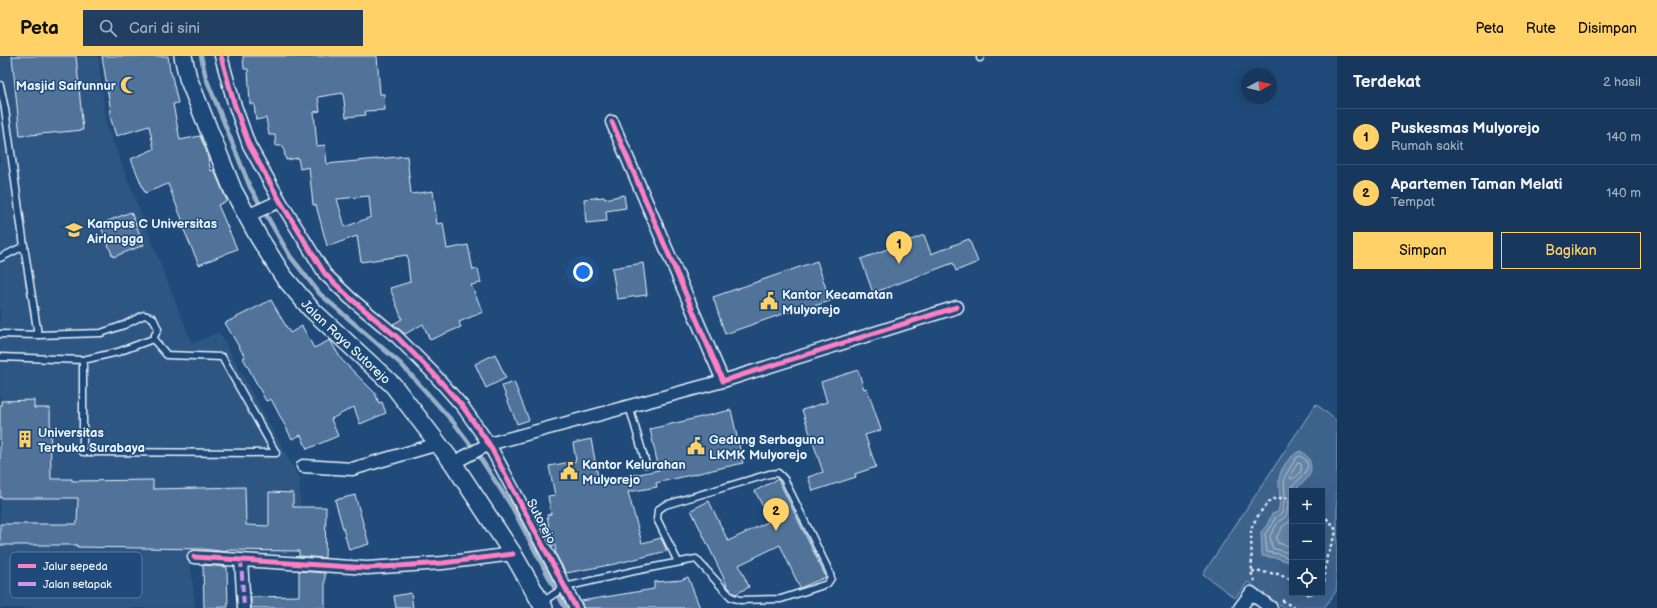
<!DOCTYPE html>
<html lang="id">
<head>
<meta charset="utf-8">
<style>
  body { margin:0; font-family:"Balsamiq Sans",sans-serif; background:#203f62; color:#f1f3f6 }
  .controls { position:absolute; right:12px; bottom:12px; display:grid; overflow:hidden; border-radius:0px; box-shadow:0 4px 16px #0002 }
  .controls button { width:36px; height:36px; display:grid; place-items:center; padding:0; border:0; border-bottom:1px solid #365272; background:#17385c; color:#f1f3f6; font:20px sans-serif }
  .compass { position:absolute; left:1241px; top:12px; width:36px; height:36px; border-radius:50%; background:#17385c; box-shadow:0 4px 16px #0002; rotate:82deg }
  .you { position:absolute; left:583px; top:216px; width:14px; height:14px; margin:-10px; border:3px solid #fff; border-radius:50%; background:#1a73e8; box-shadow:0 0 0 6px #1a73e833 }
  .badge { display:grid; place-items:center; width:26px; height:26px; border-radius:50%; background:#ffd166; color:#111; font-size:13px; font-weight:700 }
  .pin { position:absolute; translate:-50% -33px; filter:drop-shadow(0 1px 2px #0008) }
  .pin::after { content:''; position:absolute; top:21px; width:14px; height:12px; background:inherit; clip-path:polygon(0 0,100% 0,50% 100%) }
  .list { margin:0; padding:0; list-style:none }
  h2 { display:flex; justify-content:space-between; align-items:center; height:52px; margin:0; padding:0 16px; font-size:17px }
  h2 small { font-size:13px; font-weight:400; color:#9eacbb }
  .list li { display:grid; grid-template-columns:26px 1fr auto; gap:12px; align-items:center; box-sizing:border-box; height:56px; padding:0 16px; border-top:1px solid #365272 }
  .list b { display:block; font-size:15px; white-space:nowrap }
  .list p { margin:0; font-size:13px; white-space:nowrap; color:#9eacbb }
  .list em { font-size:13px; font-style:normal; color:#9eacbb }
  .actions { display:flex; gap:8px; padding:12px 16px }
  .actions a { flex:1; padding:9px 0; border:1px solid #ffd166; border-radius:0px; text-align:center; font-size:14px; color:#ffd166 }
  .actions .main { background:#ffd166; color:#111 }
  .icon { flex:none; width:22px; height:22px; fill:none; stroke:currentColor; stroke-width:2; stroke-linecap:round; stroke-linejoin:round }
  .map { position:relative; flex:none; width:1337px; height:552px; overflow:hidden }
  header { display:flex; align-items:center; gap:24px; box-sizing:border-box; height:56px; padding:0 20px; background:#ffd166; color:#111 }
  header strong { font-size:19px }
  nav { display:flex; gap:22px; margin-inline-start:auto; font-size:14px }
  .search { width:280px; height:36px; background:#203f62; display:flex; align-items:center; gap:10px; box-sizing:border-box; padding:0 14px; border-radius:0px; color:#9eacbb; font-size:15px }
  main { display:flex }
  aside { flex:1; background:#17385c }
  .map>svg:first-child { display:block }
  .built { fill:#2e5683 }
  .green { fill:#3c628c; stroke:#92aac2; fill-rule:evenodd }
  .water { fill:#6685a7; stroke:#9ab0c7 }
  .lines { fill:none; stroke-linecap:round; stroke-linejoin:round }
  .shore { stroke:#b4c6d8; stroke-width:1 }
  .stream { stroke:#9ab0c7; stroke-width:4.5 }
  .building { fill:#517399; stroke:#e8f1f8; fill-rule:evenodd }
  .service-casing { stroke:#e8f1f8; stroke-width:9 }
  .minor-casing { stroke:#e8f1f8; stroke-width:15 }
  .secondary-casing { stroke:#e8f1f8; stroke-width:20 }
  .path { stroke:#e8f1f8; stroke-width:2.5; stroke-dasharray:3 3; stroke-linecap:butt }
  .service { stroke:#1f4a7a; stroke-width:6 }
  .minor { stroke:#1f4a7a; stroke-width:12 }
  .secondary { stroke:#1f4a7a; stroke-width:17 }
  .quiet { stroke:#d193ec; stroke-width:4; stroke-dasharray:8 4; stroke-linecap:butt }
  .cycleway-casing { stroke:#1f4a7a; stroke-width:8 }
  .cycleway { stroke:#ff80c0; stroke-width:5 }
  .labels { text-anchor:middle; stroke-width:3; stroke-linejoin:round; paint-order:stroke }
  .poi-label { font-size:13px; font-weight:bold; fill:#e8f1f8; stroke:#1f4a7a; text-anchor:start }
  .street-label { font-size:13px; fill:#e8f1f8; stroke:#1f4a7a }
  .key { fill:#1f4a7a; stroke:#5b7ca0; stroke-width:1 }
  .key-label { font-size:11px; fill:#e8f1f8 }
</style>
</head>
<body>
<header>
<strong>Peta</strong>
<div class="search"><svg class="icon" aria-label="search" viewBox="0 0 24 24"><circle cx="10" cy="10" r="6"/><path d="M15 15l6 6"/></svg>Cari di sini</div>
<nav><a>Peta</a><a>Rute</a><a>Disimpan</a></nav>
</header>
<main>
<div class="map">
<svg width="1337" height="552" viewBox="0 0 1337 552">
  <rect width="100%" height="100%" fill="#1f4a7a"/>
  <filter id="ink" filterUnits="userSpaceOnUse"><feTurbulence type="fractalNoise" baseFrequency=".025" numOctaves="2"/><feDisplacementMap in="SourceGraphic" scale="8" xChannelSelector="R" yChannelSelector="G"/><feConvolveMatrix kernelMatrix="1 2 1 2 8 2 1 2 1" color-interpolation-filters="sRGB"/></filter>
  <g filter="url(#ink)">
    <polygon class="built" points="0,0 98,0 107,71 192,288 219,276 300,424 299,497 190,502 195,552 0,552"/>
    <path class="green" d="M1316,348L1337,365V534L1324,552H1284L1248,526L1235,542L1203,518ZM1292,435H1322V537H1292Z"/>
    <path class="water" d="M1300,395C1311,400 1315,414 1306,424C1302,428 1297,430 1295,435H1292V507L1277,502L1262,500L1261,476L1267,469L1272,458L1278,456C1281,444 1279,435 1279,423C1280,413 1290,399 1300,395Z"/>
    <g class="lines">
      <g class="shore">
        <path d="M1298,407L1301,408C1303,415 1298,421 1291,423L1290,420Z"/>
        <path d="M1292,436L1293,429C1301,422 1317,409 1300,400L1296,402L1284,422L1285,440L1282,457L1275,462L1271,471L1265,478L1267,496L1279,498L1292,503"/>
        <polyline points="1292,443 1289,444 1286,460 1278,466 1270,480 1272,492 1292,498"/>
        <polyline points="1292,461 1288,467 1283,470 1276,482 1278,487 1292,491"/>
      </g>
      <polyline class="stream" points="201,0 206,22 250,131 290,200 320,238 401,308 454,367 479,400 512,451 565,552"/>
    </g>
    <g class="building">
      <polygon points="12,0 76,0 83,74 20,80"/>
      <polygon points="102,0 168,0 170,16 171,16 178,47 173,48 180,84 200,80 206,94 211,115 214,114 227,145 218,149 237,193 199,209 181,167 183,166 168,128 145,137 131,103 154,93 149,70 116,80 109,57 111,56"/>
      <path d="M243,0H377L380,38H384L385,54L365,55L366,59L346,61L343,37L318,41L320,55L314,56L317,90L325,89L327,108L407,100L411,138L433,135L437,168L443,167L447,193L468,189L473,214L478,213L481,227L471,229L483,256L459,266L461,271L430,284L423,268L405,278L393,268L402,263L390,232L410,226L407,199L361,206L357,180L332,189L327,190L316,149H313L309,111L300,113L298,102L286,104L283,90H276L275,79H269L266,62L256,64L254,48H250L248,13H244ZM369,140L371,161L345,171L337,143Z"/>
      <polygon points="624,139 626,152 606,155 607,165 586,167 584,143 604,141 605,143"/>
      <polygon points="131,156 144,189 113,201 100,168"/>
      <polygon points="924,179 931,198 969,183 978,206 956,215 953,207 873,237 861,203"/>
      <polygon points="817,205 830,245 792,257 791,255 725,278 713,241"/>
      <polygon points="643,207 647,239 617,243 612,212"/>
      <polygon points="271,244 290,277 302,270 314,292 330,284 341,303 375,337 379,347 382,346 386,357 360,368 354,351 331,363 338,380 307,393 301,379 292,383 271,343 266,345 243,302 245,301 225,267"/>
      <polygon points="495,298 506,322 486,332 475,308"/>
      <polygon points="858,314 864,333 867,332 881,374 865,379 876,411 855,418 856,421 813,435 808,421 823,416 802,354 827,346 821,326"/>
      <polygon points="514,326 529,364 517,368 502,330"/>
      <polygon points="34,344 34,352 50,352 51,423 72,423 72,425 153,424 153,433 245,431 246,469 269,470 269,436 293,437 293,451 326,451 325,502 299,500 299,495 227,494 227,496 203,493 77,491 77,489 0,489 0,468 77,468 78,442 0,442 0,350 1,350 1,345"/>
      <polygon points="731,354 743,407 656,427 657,431 628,436 642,487 661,482 667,495 615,508 566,517 556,499 555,489 552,490 547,459 551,458 548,440 555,439 549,410 576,405 573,387 591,383 599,426 659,414 650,373"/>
      <polygon points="778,423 826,521 800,532 780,489 739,509 749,531 736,538 734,537 728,531 691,454 709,445 728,485 770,465 755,435"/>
      <polygon points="355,439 369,488 349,494 335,444"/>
      <polygon points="203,509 227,511 228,551 204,552"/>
      <polygon points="299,515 325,517 325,552 251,552 251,541 299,540"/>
      <polygon points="688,521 700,552 583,552 581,545 654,533 654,526 681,524"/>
      <polygon points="411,537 413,552 396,552 394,540"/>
    </g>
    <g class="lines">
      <g class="service-casing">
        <g id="service">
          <polyline points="980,2 980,0"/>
          <polyline points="0,29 5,53 24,190 38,279"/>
          <polyline points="0,202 24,190"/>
          <polyline points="0,278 38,279 101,277 124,269 144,259 153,262 158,273 153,283 118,296 83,304 0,301"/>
          <polyline points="83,304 83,396 276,397 222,301 167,299 153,283"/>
          <polyline points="629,350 646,408"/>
          <polyline points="542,546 565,531 634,515 696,503 731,541 740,544 781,543 827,528 831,522 829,515 784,423 778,417 769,418 665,449 658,454 657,463 678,506"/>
        </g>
      </g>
      <g class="minor-casing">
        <g id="minor">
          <polyline points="221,0 234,47 249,89 280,145 325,218 350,242 397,281 432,316 463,351 489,388 576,552"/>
          <polyline points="612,66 723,325 957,251"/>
          <polyline points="247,160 280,145"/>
          <polyline points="453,407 489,388 723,325"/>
          <polyline points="303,410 352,413 438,388"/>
          <polyline points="194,501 367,512 443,507 513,498"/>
          <polyline points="241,504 244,552"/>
          <polyline points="1240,552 1251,537 1271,552"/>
        </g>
      </g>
      <g class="secondary-casing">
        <g id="secondary">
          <path id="s1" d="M183,0L188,22L233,134L258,180L283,220L311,253L393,329L453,407L513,498L544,552"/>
        </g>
      </g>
      <g class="path">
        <polyline points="1322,458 1334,470 1336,476 1327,500 1324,526 1322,528"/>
        <polyline points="1252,515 1278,518 1292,524"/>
        <path d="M1255,525L1252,519L1251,474C1253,466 1264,450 1270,445C1276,441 1285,442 1292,442"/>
        <polyline points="1307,537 1309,540 1312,537"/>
        <polyline points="1282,544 1294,552"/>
      </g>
      <use href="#service" class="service"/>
      <use href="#minor" class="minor"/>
      <use href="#secondary" class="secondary"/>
      <polyline class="quiet" points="241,504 244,552"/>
      <g class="cycleway-casing">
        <g id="cycleway">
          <polyline points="221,0 234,47 249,89 280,145 325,218 350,242 397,281 432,316 463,351 489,388 576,552"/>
          <polyline points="612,66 723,325 957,251"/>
          <polyline points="194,501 367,512 443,507 513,498"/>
        </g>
      </g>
      <use href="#cycleway" class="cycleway"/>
    </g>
  </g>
  <defs>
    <g id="mosque-bare" transform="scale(1.38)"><path d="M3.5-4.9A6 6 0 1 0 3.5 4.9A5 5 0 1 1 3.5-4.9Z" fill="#ffd166" stroke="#1f4a7a" stroke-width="2.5" paint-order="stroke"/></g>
    <g id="university-bare" transform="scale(1.38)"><path d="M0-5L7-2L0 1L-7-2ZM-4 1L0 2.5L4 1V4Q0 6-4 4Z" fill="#ffd166" stroke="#1f4a7a" stroke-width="2.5" paint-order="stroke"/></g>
    <g id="civic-bare" transform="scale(1.38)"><path d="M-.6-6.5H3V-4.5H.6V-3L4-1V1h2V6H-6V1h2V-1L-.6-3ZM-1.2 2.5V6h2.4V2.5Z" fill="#ffd166" stroke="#1f4a7a" stroke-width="2.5" paint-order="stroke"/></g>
    <g id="building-bare" transform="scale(1.38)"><path d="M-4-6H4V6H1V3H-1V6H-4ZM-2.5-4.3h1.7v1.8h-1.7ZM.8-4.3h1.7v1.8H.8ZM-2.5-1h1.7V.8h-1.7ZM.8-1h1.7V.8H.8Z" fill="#ffd166" stroke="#1f4a7a" stroke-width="2.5" paint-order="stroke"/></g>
  </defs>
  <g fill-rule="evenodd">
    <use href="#mosque-bare" x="129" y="29"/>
    <use href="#university-bare" x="74" y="174"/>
    <use href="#civic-bare" x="769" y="245"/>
    <use href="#building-bare" x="25" y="383"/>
    <use href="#civic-bare" x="696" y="390"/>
    <use href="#civic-bare" x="569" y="415"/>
  </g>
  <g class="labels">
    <g class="poi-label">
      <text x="116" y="34" text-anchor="end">Masjid Saifunnur</text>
      <text x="87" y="172">Kampus C Universitas<tspan x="87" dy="15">Airlangga</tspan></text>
      <text x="782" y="243">Kantor Kecamatan<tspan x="782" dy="15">Mulyorejo</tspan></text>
      <text x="38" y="381">Universitas<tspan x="38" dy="15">Terbuka Surabaya</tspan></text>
      <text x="709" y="388">Gedung Serbaguna<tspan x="709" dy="15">LKMK Mulyorejo</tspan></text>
      <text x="582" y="413">Kantor Kelurahan<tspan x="582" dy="15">Mulyorejo</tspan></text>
    </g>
    <g class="street-label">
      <text dy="5" stroke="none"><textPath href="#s1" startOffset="334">Jalan Raya Sutorejo</textPath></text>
      <text transform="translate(542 465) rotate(62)" y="5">Sutorejo</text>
    </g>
  </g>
  <rect x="10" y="496" width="132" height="46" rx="6" class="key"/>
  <rect x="18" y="508" width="18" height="4" fill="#ff80c0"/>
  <rect x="18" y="526" width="18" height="4" fill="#d193ec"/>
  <g class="key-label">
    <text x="43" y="514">Jalur sepeda</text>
    <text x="43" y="532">Jalan setapak</text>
  </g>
</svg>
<div class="controls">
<button>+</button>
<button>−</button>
<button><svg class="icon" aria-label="locate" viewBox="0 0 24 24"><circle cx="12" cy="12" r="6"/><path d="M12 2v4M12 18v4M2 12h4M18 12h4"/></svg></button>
</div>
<svg class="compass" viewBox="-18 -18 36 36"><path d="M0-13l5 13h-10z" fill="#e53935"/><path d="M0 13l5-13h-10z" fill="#9eacbb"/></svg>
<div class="you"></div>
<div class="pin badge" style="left:899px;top:208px">1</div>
<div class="pin badge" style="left:776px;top:475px">2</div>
</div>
<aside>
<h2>Terdekat<small>2 hasil</small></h2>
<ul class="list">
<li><span class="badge">1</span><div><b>Puskesmas Mulyorejo</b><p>Rumah sakit</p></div><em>140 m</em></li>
<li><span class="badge">2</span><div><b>Apartemen Taman Melati</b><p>Tempat</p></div><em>140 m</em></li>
</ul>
<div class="actions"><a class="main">Simpan</a><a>Bagikan</a></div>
</aside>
</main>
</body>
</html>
